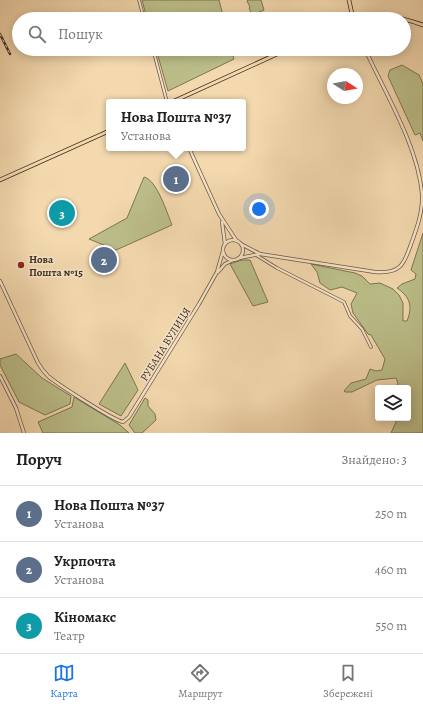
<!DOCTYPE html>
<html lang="uk">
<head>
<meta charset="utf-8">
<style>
  body { margin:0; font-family:Alegreya,serif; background:#f6f6f6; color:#222 }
  .controls { position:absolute; right:12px; bottom:12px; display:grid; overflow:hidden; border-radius:4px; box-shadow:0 2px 10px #0003 }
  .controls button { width:36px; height:36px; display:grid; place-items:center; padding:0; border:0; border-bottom:1px solid #e0e0e0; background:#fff; color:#222; font:20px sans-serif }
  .compass { position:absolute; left:327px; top:68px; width:36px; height:36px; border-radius:50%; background:#fff; box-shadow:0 2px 10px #0003; rotate:101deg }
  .you { position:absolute; left:259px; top:209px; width:14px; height:14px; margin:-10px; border:3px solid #fff; border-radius:50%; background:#1a73e8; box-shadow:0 0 0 6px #1a73e833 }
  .badge { display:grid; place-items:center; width:26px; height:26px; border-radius:50%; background:#1a73e8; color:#fff; font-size:13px; font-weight:700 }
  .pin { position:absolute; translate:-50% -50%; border:2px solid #fff; box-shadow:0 1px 4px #0006 }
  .popup { position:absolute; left:106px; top:99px; width:140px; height:52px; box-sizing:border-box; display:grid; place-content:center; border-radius:4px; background:#fff; filter:drop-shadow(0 1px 3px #0005); font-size:13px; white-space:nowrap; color:#767676 }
  .popup b { font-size:15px; color:#222 }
  .popup::after { content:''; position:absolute; left:50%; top:100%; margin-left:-8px; border:8px solid transparent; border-top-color:#fff }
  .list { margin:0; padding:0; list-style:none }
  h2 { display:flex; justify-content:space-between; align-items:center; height:52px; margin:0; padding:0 16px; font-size:17px }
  h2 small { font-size:13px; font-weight:400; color:#767676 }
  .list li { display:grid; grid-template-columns:26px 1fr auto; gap:12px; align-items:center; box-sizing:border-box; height:56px; padding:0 16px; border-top:1px solid #e0e0e0 }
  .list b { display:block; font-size:15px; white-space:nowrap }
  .list p { margin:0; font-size:13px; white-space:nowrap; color:#767676 }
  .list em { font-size:13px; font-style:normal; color:#767676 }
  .icon { flex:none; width:22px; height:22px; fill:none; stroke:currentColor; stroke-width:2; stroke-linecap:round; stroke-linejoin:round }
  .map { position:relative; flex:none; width:423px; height:433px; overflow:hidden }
  .search { position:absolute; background:#fff; box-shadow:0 2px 10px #0003; left:12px; right:12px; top:12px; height:44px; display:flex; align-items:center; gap:10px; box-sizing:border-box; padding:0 14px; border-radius:22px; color:#767676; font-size:15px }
  .sheet { height:220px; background:#fff }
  nav { display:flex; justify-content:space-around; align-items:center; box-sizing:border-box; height:56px; border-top:1px solid #e0e0e0; background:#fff; font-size:11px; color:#767676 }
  nav a { display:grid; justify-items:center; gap:2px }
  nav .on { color:#1a73e8 }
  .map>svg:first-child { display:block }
  .green { fill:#bcbf8a; stroke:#7d7655 }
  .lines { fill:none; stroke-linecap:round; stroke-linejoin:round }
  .minor-casing { stroke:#6c5844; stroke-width:3.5 }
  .tertiary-casing { stroke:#6c5844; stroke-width:4 }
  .primary-casing { stroke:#3e2d20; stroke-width:4.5 }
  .minor { stroke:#f8e6cb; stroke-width:2 }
  .tertiary { stroke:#f8e6cb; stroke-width:2.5 }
  .primary { stroke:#f4d9af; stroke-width:3 }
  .rail-casing { stroke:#3e2d20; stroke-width:2.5 }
  .rail { stroke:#f8e6cb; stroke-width:1; stroke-dasharray:3; stroke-linecap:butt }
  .poi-dot { fill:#8f2418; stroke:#f8e6cb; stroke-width:1.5 }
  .labels { text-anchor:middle; stroke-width:3; stroke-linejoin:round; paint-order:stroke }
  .poi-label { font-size:11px; font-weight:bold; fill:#3e2d20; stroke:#f8e6cb; text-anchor:start }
  .street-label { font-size:11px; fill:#3e2d20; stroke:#f8e6cb }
</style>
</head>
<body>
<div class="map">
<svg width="423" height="433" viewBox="0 0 423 433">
  <rect width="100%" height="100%" fill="#f4d9af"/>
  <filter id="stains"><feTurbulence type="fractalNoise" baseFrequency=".005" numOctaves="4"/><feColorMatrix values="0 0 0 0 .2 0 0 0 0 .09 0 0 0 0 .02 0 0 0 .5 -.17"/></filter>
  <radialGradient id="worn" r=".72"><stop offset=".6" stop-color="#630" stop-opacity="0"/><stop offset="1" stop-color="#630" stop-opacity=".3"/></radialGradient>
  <g class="green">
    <polygon points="142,0 219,0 224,19 147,19"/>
    <polygon points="248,0 261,0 264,10 252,15 249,8 250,7 247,1"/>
    <polygon points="156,49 231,49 234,59 168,91"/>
    <polygon points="402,65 419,75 423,84 423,141 420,133 415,135 388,76 390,70"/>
    <path d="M144,177C157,180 167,213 172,225L116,250L89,239L127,218Z"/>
    <path d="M423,233V433H391L396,422L395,418H408V388H396L398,383L396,378L377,380L352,392H345L344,391L351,383L366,379L370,369L376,371L382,370L385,359L371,335L368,334L353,313L351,304L357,293L342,287L330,290L320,283L317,272L311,264L355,273L362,276L370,284L380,283L393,289L399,295L403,303V321H407C413,306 410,297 397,288L402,284L415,279L416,274L411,270Z"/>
    <polygon points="242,260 250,260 268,302 253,306 230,264"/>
    <polygon points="16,354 42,378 71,396 70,404 45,415 19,402 0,365 0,359"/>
    <polygon points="125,363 138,390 121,416 99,404"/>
    <polygon points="74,397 120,425 129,433 43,433 38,422 72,407"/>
    <polygon points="145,398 148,400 148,406 155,414 156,420 142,433 135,433 129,425"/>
  </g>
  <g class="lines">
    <g class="minor-casing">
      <g id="minor">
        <polyline points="139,0 144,19"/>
        <polyline points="153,49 167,102"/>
        <polyline points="256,255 277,268 344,302 350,316 362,329 371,347"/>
      </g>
    </g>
    <g class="tertiary-casing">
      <g id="tertiary">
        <polyline points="189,148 219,214 236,240"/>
        <polyline points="222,222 225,244"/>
        <circle cx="233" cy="250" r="10"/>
        <path d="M241,244L260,254L375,272C400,274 404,265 411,244C417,228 423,211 422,194C418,146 385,93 365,49"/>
        <polyline points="239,258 260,254"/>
        <polyline points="218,272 225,264 233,260"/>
        <path d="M0,281L38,363C41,368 44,372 48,376C57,384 113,420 123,422L129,417L199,304L217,272L223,251"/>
        <polyline points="0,376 16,408 24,433"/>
      </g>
    </g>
    <g class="primary-casing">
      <g id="primary">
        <polyline points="349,0 353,19"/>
        <path d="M358,19C382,12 400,17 423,25"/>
        <polyline points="172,102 288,49"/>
        <polyline points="0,180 109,131"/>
      </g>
    </g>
    <use href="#minor" class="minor"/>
    <use href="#tertiary" class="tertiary"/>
    <use href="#primary" class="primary"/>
    <g class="rail-casing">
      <polyline id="rail" points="0,34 10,54"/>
    </g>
    <use href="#rail" class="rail"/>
  </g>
  <circle class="poi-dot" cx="21" cy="265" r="4"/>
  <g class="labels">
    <g class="poi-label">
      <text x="29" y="263">Нова<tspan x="29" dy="13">Пошта №15</tspan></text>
    </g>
    <g class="street-label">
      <text transform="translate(165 344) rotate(-58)" y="4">РУБАНА ВУЛИЦЯ</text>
    </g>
  </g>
  <rect width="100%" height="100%" filter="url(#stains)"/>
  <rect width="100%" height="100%" fill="url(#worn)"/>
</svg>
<div class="controls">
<button><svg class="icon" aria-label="layers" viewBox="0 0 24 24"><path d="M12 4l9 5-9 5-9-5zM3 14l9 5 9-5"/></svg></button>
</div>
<svg class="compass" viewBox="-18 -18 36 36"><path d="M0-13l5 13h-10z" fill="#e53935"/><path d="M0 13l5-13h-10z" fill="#767676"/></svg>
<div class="you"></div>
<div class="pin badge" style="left:176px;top:179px;background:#5c6f8a">1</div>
<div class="popup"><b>Нова Пошта №37</b>Установа</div>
<div class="pin badge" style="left:104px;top:260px;background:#5c6f8a">2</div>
<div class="pin badge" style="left:62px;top:213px;background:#0f9aa8">3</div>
<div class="search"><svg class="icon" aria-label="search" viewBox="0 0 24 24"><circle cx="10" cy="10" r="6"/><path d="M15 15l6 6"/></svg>Пошук</div>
</div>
<section class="sheet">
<h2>Поруч<small>Знайдено: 3</small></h2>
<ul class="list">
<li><span class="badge" style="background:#5c6f8a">1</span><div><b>Нова Пошта №37</b><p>Установа</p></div><em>250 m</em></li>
<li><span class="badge" style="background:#5c6f8a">2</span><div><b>Укрпочта</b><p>Установа</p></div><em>460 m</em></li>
<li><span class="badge" style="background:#0f9aa8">3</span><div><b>Кіномакс</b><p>Театр</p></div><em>550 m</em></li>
</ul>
</section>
<nav>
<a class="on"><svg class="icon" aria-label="map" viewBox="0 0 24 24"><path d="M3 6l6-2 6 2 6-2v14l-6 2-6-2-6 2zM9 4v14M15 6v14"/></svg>Карта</a>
<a><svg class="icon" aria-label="directions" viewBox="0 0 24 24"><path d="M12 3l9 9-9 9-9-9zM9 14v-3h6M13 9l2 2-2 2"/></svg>Маршрут</a>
<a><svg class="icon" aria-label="saved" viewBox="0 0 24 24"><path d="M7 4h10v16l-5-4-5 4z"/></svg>Збережені</a>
</nav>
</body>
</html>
